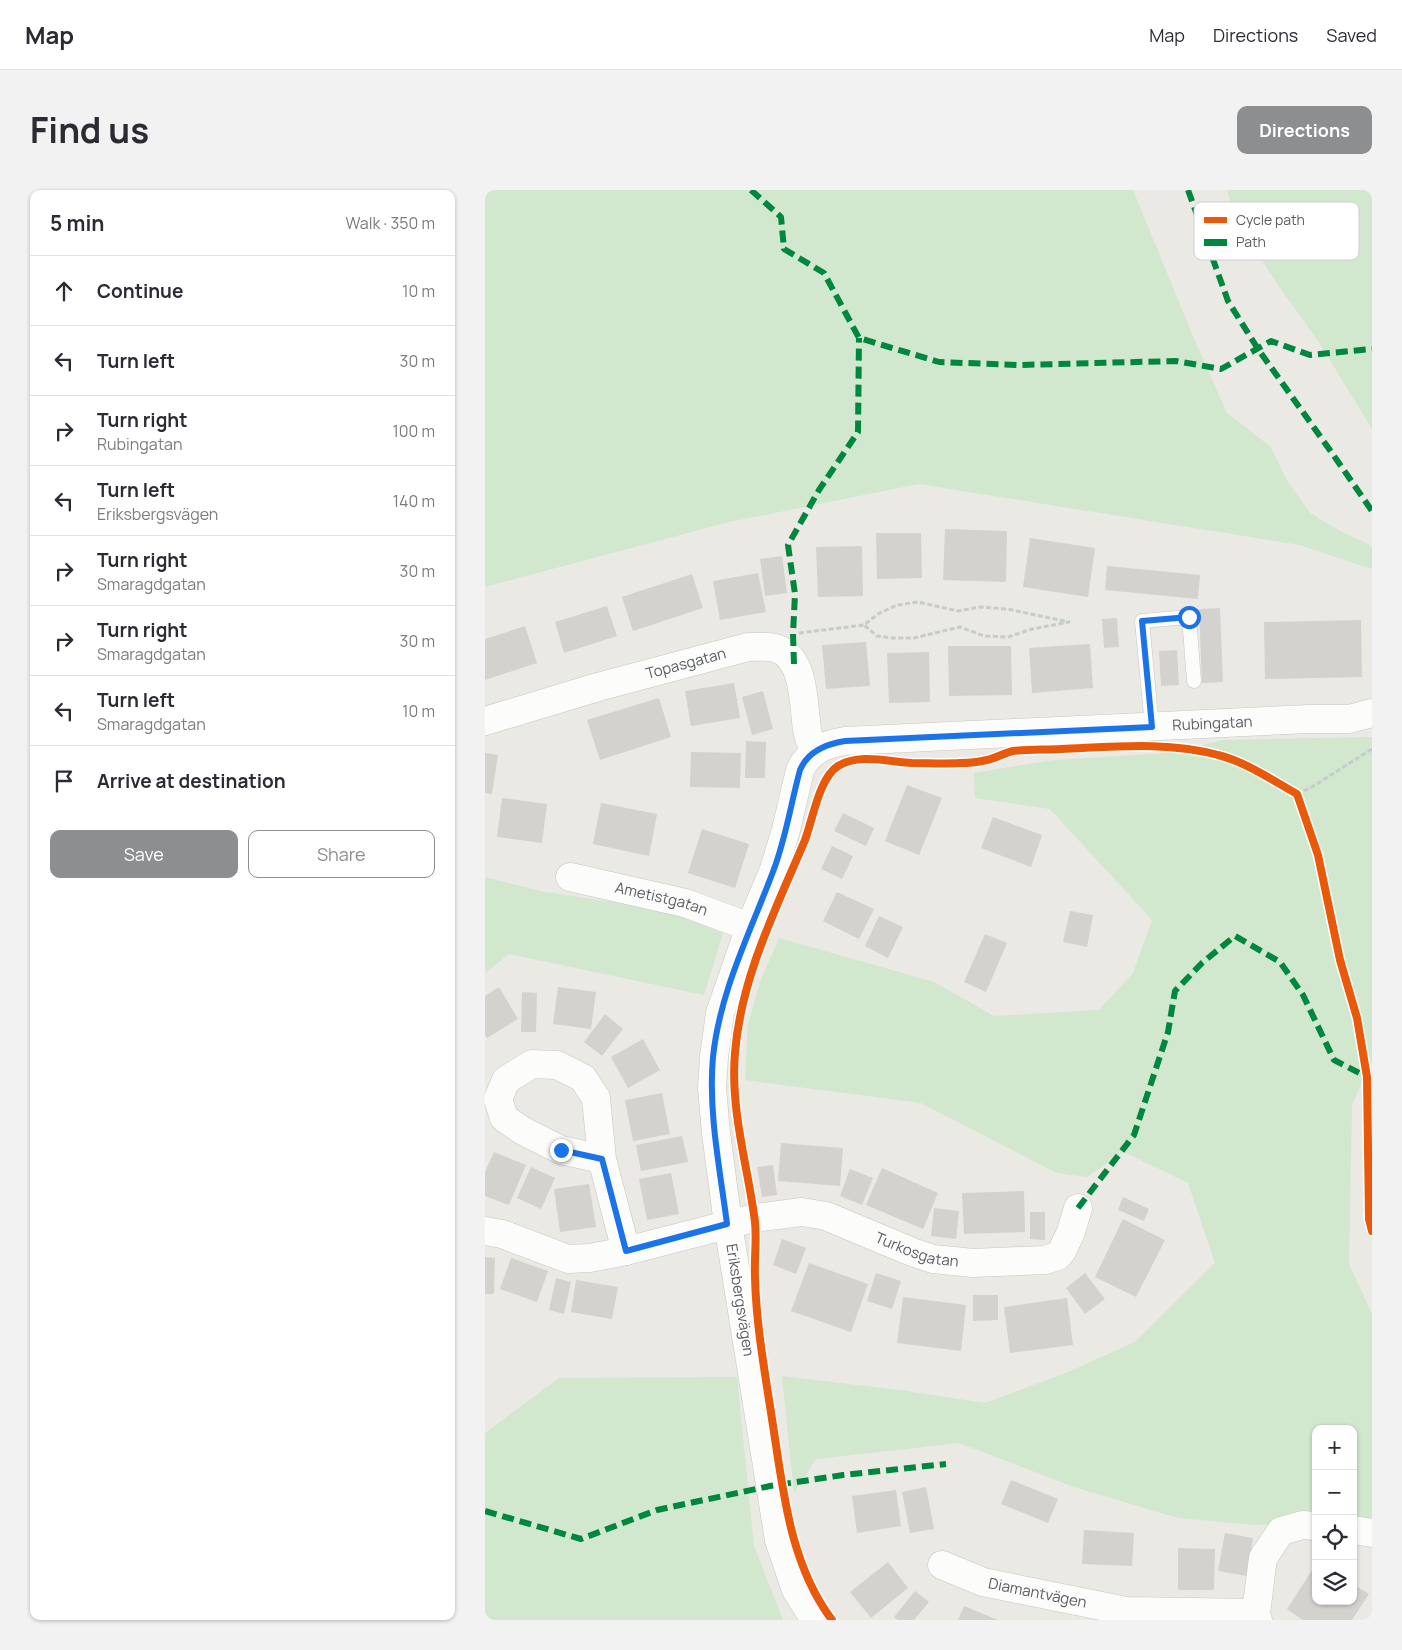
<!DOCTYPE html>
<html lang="en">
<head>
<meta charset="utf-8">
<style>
  body { margin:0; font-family:Manrope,sans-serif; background:#f2f2f3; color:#2b2b33 }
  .controls { position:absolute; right:15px; bottom:15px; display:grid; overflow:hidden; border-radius:10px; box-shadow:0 1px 4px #0004 }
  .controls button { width:45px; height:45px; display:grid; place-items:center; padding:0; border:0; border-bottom:1px solid #e1e1e2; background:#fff; color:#2b2b33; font:25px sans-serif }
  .stop { position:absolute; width:15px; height:15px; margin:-11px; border:4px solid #1a73e8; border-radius:50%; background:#fff }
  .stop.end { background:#1a73e8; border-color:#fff; box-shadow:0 1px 5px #0008 }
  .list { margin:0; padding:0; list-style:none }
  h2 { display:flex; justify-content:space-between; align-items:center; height:65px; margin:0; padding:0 20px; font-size:21px }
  h2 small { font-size:16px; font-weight:400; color:#7c7c81 }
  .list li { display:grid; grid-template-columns:32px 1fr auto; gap:15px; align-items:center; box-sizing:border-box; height:70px; padding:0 20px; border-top:1px solid #e1e1e2 }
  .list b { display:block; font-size:19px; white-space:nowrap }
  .list p { margin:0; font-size:16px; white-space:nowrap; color:#7c7c81 }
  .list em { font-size:16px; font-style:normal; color:#7c7c81 }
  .actions { display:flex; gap:10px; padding:15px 20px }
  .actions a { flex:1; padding:11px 0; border:1px solid #8c8e8f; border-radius:10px; text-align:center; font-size:18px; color:#8c8e8f }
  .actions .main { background:#8c8e8f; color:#fff }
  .icon { flex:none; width:28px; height:28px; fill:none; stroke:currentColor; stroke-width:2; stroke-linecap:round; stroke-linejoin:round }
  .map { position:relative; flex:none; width:887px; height:1430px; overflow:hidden; border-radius:10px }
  header { display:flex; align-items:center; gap:30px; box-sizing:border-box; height:70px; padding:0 25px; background:#fff; border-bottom:1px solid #e1e1e2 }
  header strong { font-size:24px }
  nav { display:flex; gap:28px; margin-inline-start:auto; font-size:18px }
  .intro { display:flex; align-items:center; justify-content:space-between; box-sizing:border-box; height:120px; padding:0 30px }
  h1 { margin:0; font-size:35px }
  .button { padding:12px 22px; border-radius:10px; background:#8c8e8f; color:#fff; font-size:18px; font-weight:700 }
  main { display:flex; gap:30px; padding:0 30px }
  aside { flex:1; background:#fff; border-radius:10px; box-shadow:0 1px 4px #0004 }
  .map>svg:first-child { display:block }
  .green { fill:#d1e7ce }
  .building { fill:#d4d2ce }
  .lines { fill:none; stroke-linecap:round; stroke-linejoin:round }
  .service-casing { stroke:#c6c6c4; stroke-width:15 }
  .minor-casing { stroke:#c6c6c4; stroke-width:29 }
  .path { stroke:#c7ccc9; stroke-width:3; stroke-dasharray:5 2.5; stroke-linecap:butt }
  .service { stroke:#fcfcfb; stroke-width:14 }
  .minor { stroke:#fcfcfb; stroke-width:28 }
  .quiet { stroke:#00873e; stroke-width:6; stroke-dasharray:12 6; stroke-linecap:butt }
  .cycleway-casing { stroke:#fff; stroke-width:11 }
  .cycleway { stroke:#e8590c; stroke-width:8 }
  .route { stroke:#1a73e8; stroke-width:6 }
  .labels { text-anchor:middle; stroke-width:4; stroke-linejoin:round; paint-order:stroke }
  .street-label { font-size:15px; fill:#595d62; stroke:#fff }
  .key { fill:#fff; stroke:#cdced0; stroke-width:1 }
  .key-label { font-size:14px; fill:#595d62 }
</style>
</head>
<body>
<header>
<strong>Map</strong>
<nav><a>Map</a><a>Directions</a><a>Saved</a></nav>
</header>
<div class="intro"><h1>Find us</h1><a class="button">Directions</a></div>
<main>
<aside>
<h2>5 min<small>Walk · 350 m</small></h2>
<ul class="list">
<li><svg class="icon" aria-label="ahead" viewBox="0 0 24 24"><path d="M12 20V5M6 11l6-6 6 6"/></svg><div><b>Continue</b></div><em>10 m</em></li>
<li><svg class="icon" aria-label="left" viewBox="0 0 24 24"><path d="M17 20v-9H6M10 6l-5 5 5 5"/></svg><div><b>Turn left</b></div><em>30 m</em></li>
<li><svg class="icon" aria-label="right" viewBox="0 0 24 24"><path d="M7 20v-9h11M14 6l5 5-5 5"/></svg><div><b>Turn right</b><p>Rubingatan</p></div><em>100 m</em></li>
<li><svg class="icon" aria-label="left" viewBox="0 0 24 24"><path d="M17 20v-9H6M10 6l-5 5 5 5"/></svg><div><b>Turn left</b><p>Eriksbergsvägen</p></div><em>140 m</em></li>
<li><svg class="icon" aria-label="right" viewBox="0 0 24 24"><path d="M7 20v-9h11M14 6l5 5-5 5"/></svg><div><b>Turn right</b><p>Smaragdgatan</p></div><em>30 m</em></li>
<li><svg class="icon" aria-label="right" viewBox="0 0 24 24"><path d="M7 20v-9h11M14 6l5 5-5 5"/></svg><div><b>Turn right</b><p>Smaragdgatan</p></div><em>30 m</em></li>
<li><svg class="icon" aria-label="left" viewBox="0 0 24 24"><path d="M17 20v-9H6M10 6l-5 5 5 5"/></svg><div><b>Turn left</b><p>Smaragdgatan</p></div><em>10 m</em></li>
<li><svg class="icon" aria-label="arrive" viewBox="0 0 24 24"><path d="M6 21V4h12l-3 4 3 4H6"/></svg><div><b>Arrive at destination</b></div></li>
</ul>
<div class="actions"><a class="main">Save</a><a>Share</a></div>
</aside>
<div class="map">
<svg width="887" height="1430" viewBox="0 0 887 1430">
  <rect width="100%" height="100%" fill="#eae9e3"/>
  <g class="green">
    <polygon points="0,0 648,0 710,151 742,223 786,257 801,289 825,323 855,341 885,355 887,358 887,379 815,355 434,294 244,332 0,397"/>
    <polygon points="742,0 887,0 887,239 834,152 793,95 752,32"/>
    <polygon points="887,547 887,870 867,915 864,1074 887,1124 887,1332 868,1333 868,1239 831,1239 831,1333 772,1335 693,1328 589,1297 474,1253 331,1269 309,1303 297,1186 421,1201 500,1213 583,1182 650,1152 730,1073 703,993 639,962 602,987 572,983 436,913 260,890 263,835 275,792 294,748 449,792 509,826 614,820 648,783 667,730 565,619 490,608 489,583 569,570 684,563 738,550"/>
    <polygon points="0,687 60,702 181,720 238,743 219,805 24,764 0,783"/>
    <polygon points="252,1187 269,1356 298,1430 0,1430 0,1243 74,1188"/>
  </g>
  <g class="building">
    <polygon points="460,339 522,341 521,392 458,390"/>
    <polygon points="391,343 436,343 437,388 392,389"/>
    <polygon points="545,348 610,358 603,407 538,397"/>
    <polygon points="377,356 378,406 333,407 331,357"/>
    <polygon points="297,366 302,403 280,406 275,369"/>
    <polygon points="622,376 715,385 713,409 620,400"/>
    <polygon points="273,383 281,422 235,430 228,391"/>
    <polygon points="207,384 218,418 148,441 137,407"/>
    <polygon points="122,416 132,446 79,463 70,432"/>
    <polygon points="735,418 738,492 717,493 714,419"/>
    <polygon points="632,428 634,457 619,458 617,429"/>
    <polygon points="876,430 877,487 780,489 779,432"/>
    <polygon points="40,436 52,473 0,490 0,449"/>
    <polygon points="381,452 385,496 341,499 337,455"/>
    <polygon points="605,454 608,498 547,503 544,458"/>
    <polygon points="463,456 526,456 527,505 464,506"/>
    <polygon points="692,460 694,495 676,496 674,461"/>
    <polygon points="444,462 445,512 404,513 402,463"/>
    <polygon points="249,493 255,528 206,536 200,501"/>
    <polygon points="278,501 288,539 267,545 257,507"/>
    <polygon points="174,508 186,547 115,570 102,530"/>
    <polygon points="261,551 281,552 280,588 260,588"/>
    <polygon points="206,562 256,563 255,598 205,597"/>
    <polygon points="0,563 13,565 7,604 0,603"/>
    <polygon points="422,595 457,608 434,665 400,651"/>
    <polygon points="17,608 62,614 57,653 12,647"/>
    <polygon points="116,613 172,624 164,666 108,654"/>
    <polygon points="358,623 389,638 381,656 349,641"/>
    <polygon points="508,627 557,645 546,677 496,658"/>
    <polygon points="217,639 264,654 250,698 203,683"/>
    <polygon points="347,656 368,666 357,689 336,679"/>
    <polygon points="352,702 389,719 374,749 338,731"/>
    <polygon points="585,721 608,725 602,757 578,752"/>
    <polygon points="394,726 418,737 403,768 380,756"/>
    <polygon points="500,744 522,753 501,802 479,792"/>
    <polygon points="14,797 33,829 2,848 0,845 0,806"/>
    <polygon points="73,797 111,802 106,839 68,834"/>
    <polygon points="37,802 52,803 51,842 36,842"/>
    <polygon points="120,824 138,839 117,866 99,852"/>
    <polygon points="158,849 175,880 143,898 126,867"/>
    <polygon points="177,903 185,944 148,951 140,910"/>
    <polygon points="197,946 203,972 156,981 151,955"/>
    <polygon points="296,953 358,958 355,996 293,991"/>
    <polygon points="9,962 41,975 24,1015 0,1006 0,982"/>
    <polygon points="288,975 292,1005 277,1007 272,977"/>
    <polygon points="46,977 70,988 56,1019 32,1008"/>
    <polygon points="397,978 453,1003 438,1039 381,1015"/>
    <polygon points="365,979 388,988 377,1015 355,1006"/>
    <polygon points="186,983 194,1024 162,1030 154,989"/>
    <polygon points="104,994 111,1037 75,1042 69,999"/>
    <polygon points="539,1001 540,1042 479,1044 477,1003"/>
    <polygon points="638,1007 664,1019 659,1031 633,1020"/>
    <polygon points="449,1018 474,1021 471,1049 446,1046"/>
    <polygon points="545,1022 560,1022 560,1050 545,1049"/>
    <polygon points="638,1029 680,1050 651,1107 610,1087"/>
    <polygon points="297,1049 321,1058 311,1084 288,1075"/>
    <polygon points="0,1067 10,1068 9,1104 0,1104"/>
    <polygon points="26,1068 63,1081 52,1112 15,1099"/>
    <polygon points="324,1073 383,1094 366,1142 306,1121"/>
    <polygon points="391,1083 416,1091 407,1119 382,1111"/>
    <polygon points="600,1083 620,1109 600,1124 581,1098"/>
    <polygon points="71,1088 86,1092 79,1124 64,1120"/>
    <polygon points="91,1090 133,1097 127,1129 86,1122"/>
    <polygon points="488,1105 513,1105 513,1130 488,1131"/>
    <polygon points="418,1107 481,1115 476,1161 412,1153"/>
    <polygon points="582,1108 588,1155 525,1163 519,1117"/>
    <polygon points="526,1290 573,1309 563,1333 516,1314"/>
    <polygon points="441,1297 449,1339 425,1343 417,1302"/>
    <polygon points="411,1300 416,1336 372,1343 367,1306"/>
    <polygon points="599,1340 649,1343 647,1376 597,1374"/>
    <polygon points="740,1343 768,1348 762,1386 733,1381"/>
    <polygon points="693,1358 730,1359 729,1400 693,1400"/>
    <polygon points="403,1372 423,1398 386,1428 365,1402"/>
    <polygon points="831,1374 831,1411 868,1411 868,1394 884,1404 867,1430 818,1430 802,1419"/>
    <polygon points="430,1401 444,1412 429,1430 413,1430 409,1427"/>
    <polygon points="479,1416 513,1430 473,1430"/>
  </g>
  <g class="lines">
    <g class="service-casing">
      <polyline id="service" points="667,537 657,431 704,427 709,491"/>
    </g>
    <g class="minor-casing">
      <g id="minor">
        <path id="s1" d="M0,531L113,497L263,457C272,457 282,456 290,458C321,467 318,515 322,539C323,547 326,554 330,561"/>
        <path id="s2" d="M85,687L200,713L265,737"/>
        <polyline points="117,969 76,960 38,941 19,928 13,909 21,890 47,874 72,875 98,888 111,908 117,969 141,1061"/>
        <path id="s3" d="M0,1041L17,1044L83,1069L105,1068L141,1061L269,1028L317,1022L341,1026L427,1062L448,1069L488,1073L560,1070L573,1066L577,1061L586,1042L593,1018"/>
        <polyline points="868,1340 887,1343"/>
        <path id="s4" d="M457,1375L498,1392L641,1421L771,1423"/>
        <path id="s5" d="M330,1430L311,1400L294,1350L243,1034L231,943L227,898L229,867L235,823L265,737L289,679L301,640L315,580C324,561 340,554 360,551L824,529H864L887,523"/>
        <polyline points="773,1430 771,1423 778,1368 796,1341 818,1335 831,1336"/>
      </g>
    </g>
    <g class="path">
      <polyline points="314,443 379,435 393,424 412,415 433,412 473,421 495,417 522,419 584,432 547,439 523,447 499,446 475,437 429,448 408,448 392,446 379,435"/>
      <polyline points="812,604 827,597 887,559"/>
    </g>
    <use href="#service" class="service"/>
    <use href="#minor" class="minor"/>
    <g class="quiet">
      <polyline points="266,0 296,27 299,59 339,83 374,148 454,172 533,175 691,171 736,179 786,151 825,165 887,159"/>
      <polyline points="703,0 743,111 773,159 847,263 887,321"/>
      <polyline points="309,474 308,444 310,404 303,355 334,300 373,242 374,148"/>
      <polyline points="593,1018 649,945 683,842 690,801 717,773 750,746 795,772 818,805 849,870 882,887 884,886"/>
      <polyline points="0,1321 96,1349 172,1320 285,1296 358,1285 461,1274"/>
    </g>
    <g class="cycleway-casing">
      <path id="cycleway" d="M347,1430C304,1373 298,1298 287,1229C280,1183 271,1134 270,1087C269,1069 272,1051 270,1032C263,977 245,920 250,863C256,787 291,719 320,650C328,629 334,588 353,576C374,563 405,572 427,573C443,573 459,574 475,573C484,573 494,572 502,570C511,568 519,563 528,561C544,559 561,560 576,559C627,557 683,551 733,565C761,572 787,590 812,604L833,665L855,770L872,828L882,887L884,1029L887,1041"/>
    </g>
    <use href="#cycleway" class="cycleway"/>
  </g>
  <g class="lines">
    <path class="route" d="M76,960L117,969L141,1061L242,1034C235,979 223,922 228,867C235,800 266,741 289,679C301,647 306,613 315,580C323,561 341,554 360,551L667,537L657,431L704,427"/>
  </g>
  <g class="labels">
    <g class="street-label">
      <text dy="5" stroke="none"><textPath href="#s1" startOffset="209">Topasgatan</textPath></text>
      <text dy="5" stroke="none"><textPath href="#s5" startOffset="1301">Rubingatan</textPath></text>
      <text dy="5" stroke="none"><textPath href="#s2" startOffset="94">Ametistgatan</textPath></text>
      <text dy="5" stroke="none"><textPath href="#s3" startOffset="449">Turkosgatan</textPath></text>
      <text transform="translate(255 1110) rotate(81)" y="5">Eriksbergsvägen</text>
      <text dy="5" stroke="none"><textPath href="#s4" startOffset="100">Diamantvägen</textPath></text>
    </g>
  </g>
  <rect x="709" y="12" width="165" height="58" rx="8" class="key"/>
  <rect x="719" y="27" width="23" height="6" fill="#e8590c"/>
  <rect x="719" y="49" width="23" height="7" fill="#00873e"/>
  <g class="key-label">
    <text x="751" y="35">Cycle path</text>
    <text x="751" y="57">Path</text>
  </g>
</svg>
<div class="controls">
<button>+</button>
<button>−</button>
<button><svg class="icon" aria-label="locate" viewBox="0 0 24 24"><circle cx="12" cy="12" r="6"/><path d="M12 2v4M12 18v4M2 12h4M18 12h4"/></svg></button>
<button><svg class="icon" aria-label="layers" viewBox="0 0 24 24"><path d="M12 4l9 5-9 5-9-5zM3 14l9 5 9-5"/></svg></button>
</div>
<div class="stop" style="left:704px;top:427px"></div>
<div class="stop end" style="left:76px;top:960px"></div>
</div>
</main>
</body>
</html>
